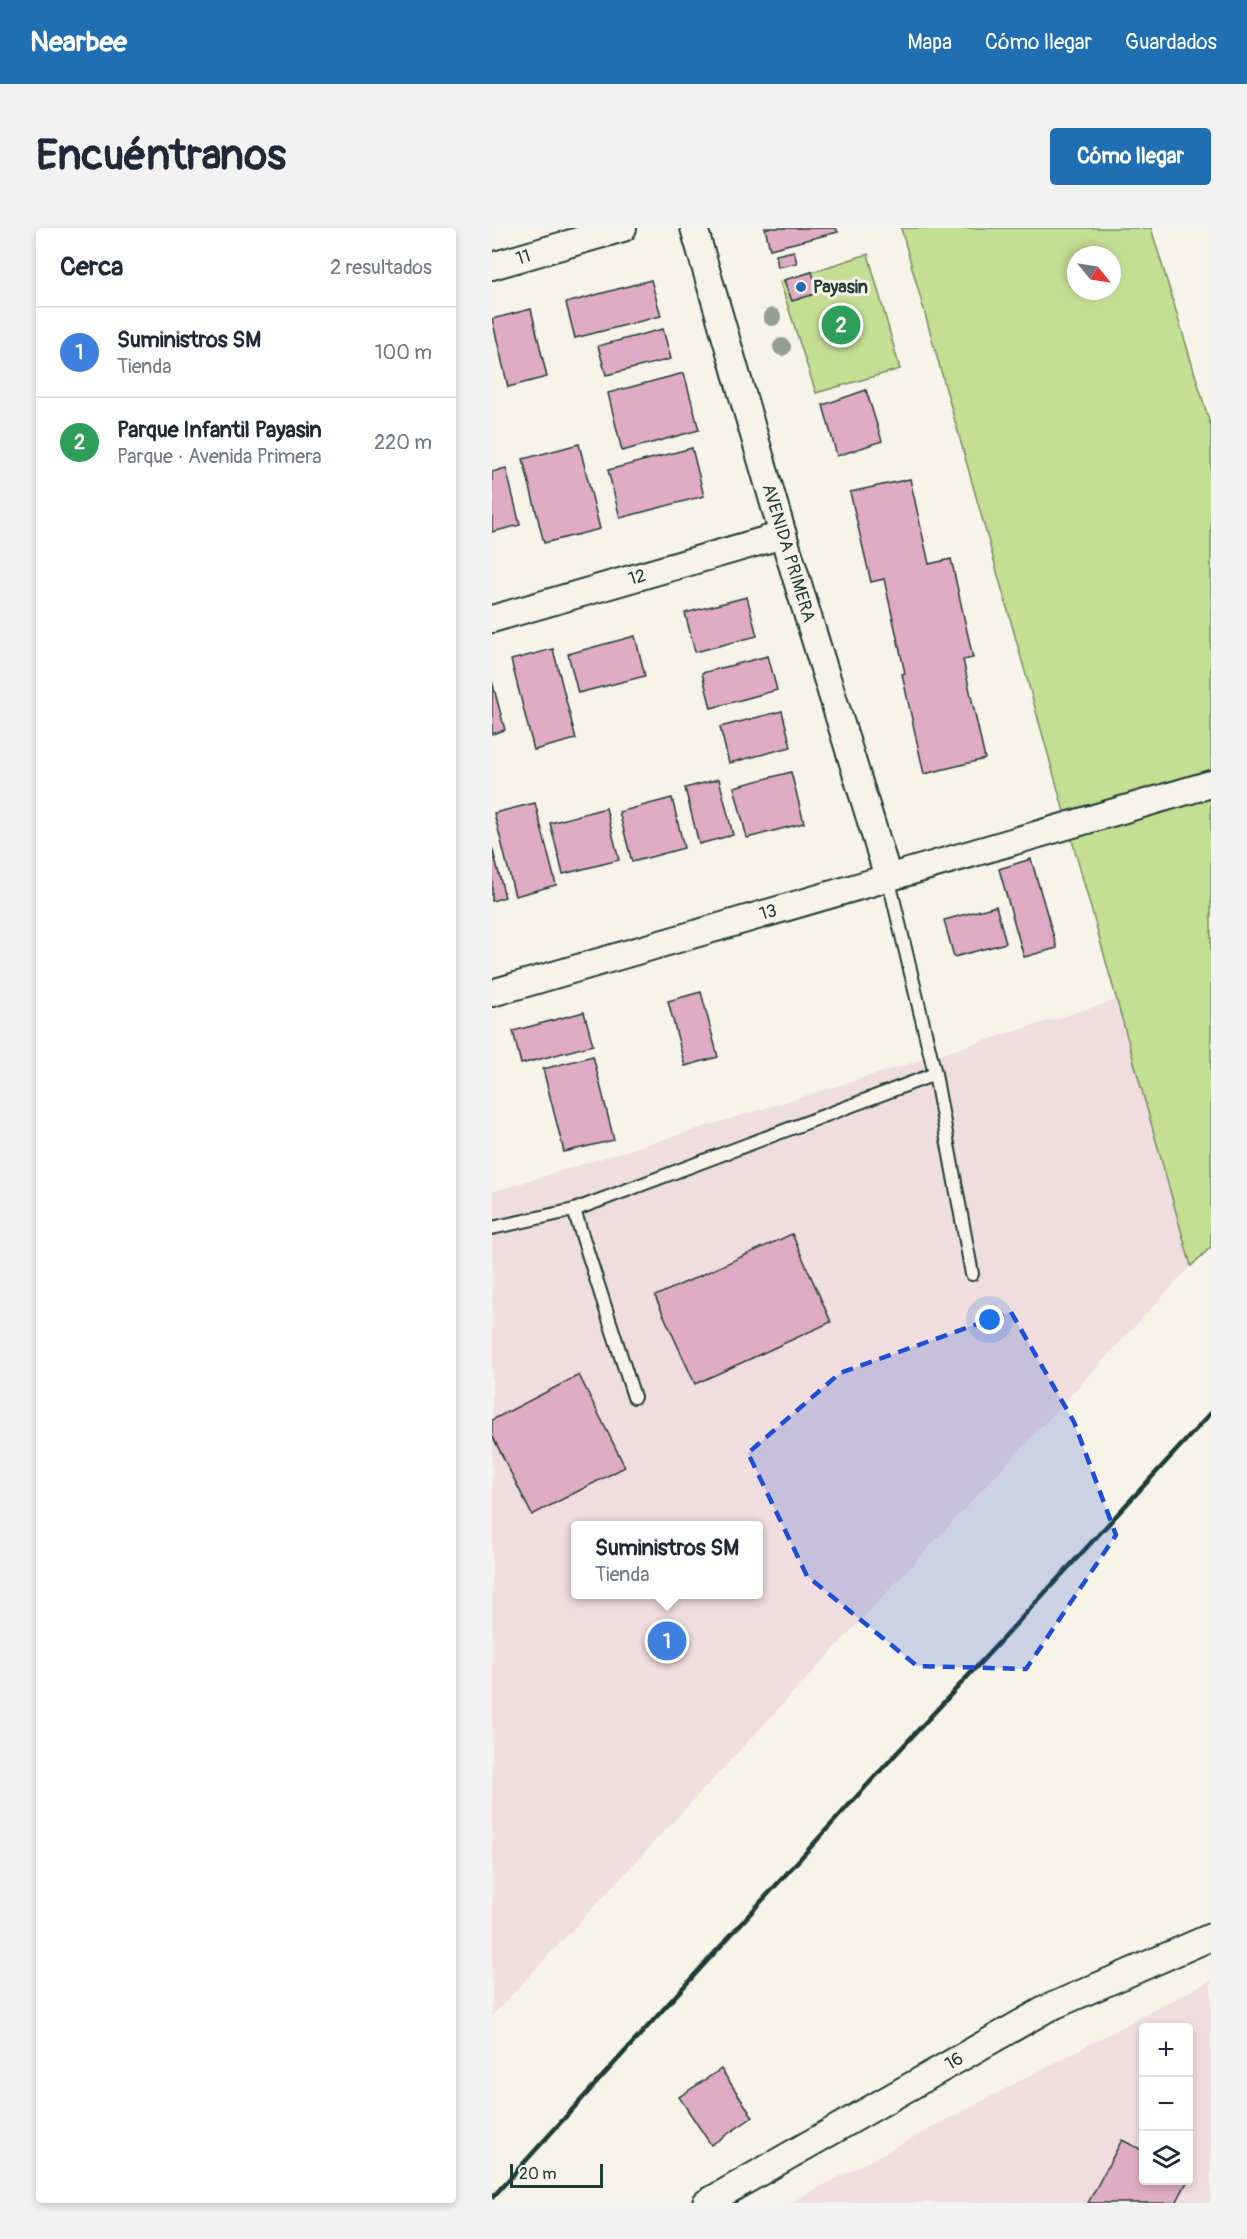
<!DOCTYPE html>
<html lang="es">
<head>
<meta charset="utf-8">
<style>
  body { margin:0; font-family:Pangolin,sans-serif; background:#f2f2f3; color:#1f2937 }
  .controls { position:absolute; right:18px; bottom:18px; display:grid; overflow:hidden; border-radius:6px; box-shadow:0 3px 9px #0003 }
  .controls button { width:54px; height:54px; display:grid; place-items:center; padding:0; border:0; border-bottom:2px solid #e0e1e3; background:#fff; color:#1f2937; font:30px sans-serif }
  .compass { position:absolute; left:575px; top:18px; width:54px; height:54px; border-radius:50%; background:#fff; box-shadow:0 3px 9px #0003; rotate:120deg }
  .scale { position:absolute; left:18px; bottom:15px; width:93px; box-sizing:border-box; padding-left:6px; border:3px solid #1f3d34; border-top:0; font-size:16px; line-height:21px; white-space:nowrap; color:#1f3d34; -webkit-text-stroke:4px #f7f3e8; paint-order:stroke }
  .you { position:absolute; left:498px; top:1092px; width:21px; height:21px; margin:-15px; border:4px solid #fff; border-radius:50%; background:#1a73e8; box-shadow:0 0 0 9px #1a73e833 }
  .badge { display:grid; place-items:center; width:39px; height:39px; border-radius:50%; background:#1f6fb2; color:#fff; font-size:20px; font-weight:700 }
  .pin { position:absolute; translate:-50% -50%; border:3px solid #fff; box-shadow:0 2px 6px #0006 }
  .popup { position:absolute; left:79px; top:1293px; width:192px; height:78px; box-sizing:border-box; display:grid; place-content:center; border-radius:6px; background:#fff; filter:drop-shadow(0 2px 4px #0005); font-size:20px; white-space:nowrap; color:#747a83 }
  .popup b { font-size:22px; color:#1f2937 }
  .popup::after { content:''; position:absolute; left:50%; top:100%; margin-left:-12px; border:12px solid transparent; border-top-color:#fff }
  .list { margin:0; padding:0; list-style:none }
  h2 { display:flex; justify-content:space-between; align-items:center; height:78px; margin:0; padding:0 24px; font-size:26px }
  h2 small { font-size:20px; font-weight:400; color:#747a83 }
  .list li { display:grid; grid-template-columns:39px 1fr auto; gap:18px; align-items:center; box-sizing:border-box; height:90px; padding:0 24px; border-top:2px solid #e0e1e3 }
  .list b { display:block; font-size:22px; white-space:nowrap }
  .list p { margin:0; font-size:20px; white-space:nowrap; color:#747a83 }
  .list em { font-size:20px; font-style:normal; color:#747a83 }
  .icon { flex:none; width:33px; height:33px; fill:none; stroke:currentColor; stroke-width:2; stroke-linecap:round; stroke-linejoin:round }
  .map { position:relative; flex:none; width:719px; height:1975px; overflow:hidden; border-radius:6px }
  header { display:flex; align-items:center; gap:36px; box-sizing:border-box; height:84px; padding:0 30px; background:#1f6fb2; color:#fff }
  header strong { font-size:28px }
  nav { display:flex; gap:33px; margin-inline-start:auto; font-size:21px }
  .intro { display:flex; align-items:center; justify-content:space-between; box-sizing:border-box; height:144px; padding:0 36px }
  h1 { margin:0; font-size:42px }
  .button { padding:15px 27px; border-radius:6px; background:#1f6fb2; color:#fff; font-size:21px; font-weight:700 }
  main { display:flex; gap:36px; padding:0 36px }
  aside { flex:1; background:#fff; border-radius:6px; box-shadow:0 3px 9px #0003 }
  .map>svg:first-child { display:block }
  .built { fill:#f0ddde; fill-rule:evenodd }
  .green { fill:#c4de94; stroke:#728e64; stroke-width:1.5; fill-rule:evenodd }
  .building { fill:#e0abc5; stroke:#1f3d34; stroke-width:1.5 }
  .lines { fill:none; stroke-linecap:round; stroke-linejoin:round }
  .service-casing { stroke:#1f3d34; stroke-width:16 }
  .minor-casing { stroke:#1f3d34; stroke-width:30 }
  .service { stroke:#f7f3e8; stroke-width:12 }
  .minor { stroke:#f7f3e8; stroke-width:26 }
  .rail { stroke:#1f3d34; stroke-width:4.5 }
  .tree { fill:#92a08f }
  .marked { fill:#1d4ed8; fill-opacity:0.2; stroke:#1d4ed8; stroke-width:4.5; stroke-dasharray:12 8; stroke-linejoin:round }
  .poi-dot { fill:#1f6fb2; stroke:#f7f3e8; stroke-width:2 }
  .labels { text-anchor:middle; stroke-width:6; stroke-linejoin:round; paint-order:stroke }
  .street-label { font-size:18px; fill:#1f3d34; stroke:#f7f3e8 }
  .poi-label { font-size:18px; font-weight:bold; fill:#1f3d34; stroke:#f7f3e8; text-anchor:start }
</style>
</head>
<body>
<header>
<strong>Nearbee</strong>
<nav><a>Mapa</a><a>Cómo llegar</a><a>Guardados</a></nav>
</header>
<div class="intro"><h1>Encuéntranos</h1><a class="button">Cómo llegar</a></div>
<main>
<aside>
<h2>Cerca<small>2 resultados</small></h2>
<ul class="list">
<li><span class="badge" style="background:#3f7fe0">1</span><div><b>Suministros SM</b><p>Tienda</p></div><em>100 m</em></li>
<li><span class="badge" style="background:#2e9e5b">2</span><div><b>Parque Infantil Payasin</b><p>Parque · Avenida Primera</p></div><em>220 m</em></li>
</ul>
</aside>
<div class="map">
<svg width="719" height="1975" viewBox="0 0 719 1975">
  <rect width="100%" height="100%" fill="#f7f3e8"/>
  <filter id="ink" filterUnits="userSpaceOnUse"><feTurbulence type="fractalNoise" baseFrequency=".0167" numOctaves="2"/><feDisplacementMap in="SourceGraphic" scale="12" xChannelSelector="R" yChannelSelector="G"/><feConvolveMatrix kernelMatrix="1 2 1 2 8 2 1 2 1" color-interpolation-filters="sRGB"/></filter>
  <g filter="url(#ink)">
    <g class="built">
      <path d="M628,771L699,1038L0,1788V964ZM84,1298H266V1366H84Z"/>
      <path d="M719,1752V1975H298ZM652,1800H696V1952H652Z"/>
    </g>
    <g class="green">
      <path d="M409,0H659L719,199V1019L699,1038ZM584,27H620V63H584Z"/>
      <polygon points="376,26 408,141 324,165 288,54"/>
    </g>
    <g class="building">
      <polygon points="273,0 344,0 346,4 278,21"/>
      <polygon points="302,23 305,35 286,39 284,27"/>
      <polygon points="320,44 326,65 300,73 292,52"/>
      <polygon points="159,52 169,88 83,110 74,75"/>
      <polygon points="39,81 55,149 16,159 0,91"/>
      <polygon points="171,101 179,131 114,147 106,118"/>
      <polygon points="192,145 207,202 130,223 116,165"/>
      <polygon points="374,162 390,213 345,228 331,177"/>
      <polygon points="87,216 108,301 52,315 31,231"/>
      <polygon points="200,220 212,268 128,290 116,242"/>
      <polygon points="14,240 28,297 0,304 0,244"/>
      <polygon points="418,251 437,336 459,331 481,430 471,432 493,531 432,546 410,446 413,445 392,351 379,354 358,264"/>
      <polygon points="255,369 265,408 203,424 193,385"/>
      <polygon points="143,408 153,448 86,465 76,426"/>
      <polygon points="61,421 84,511 42,522 19,432"/>
      <polygon points="276,428 285,462 219,480 210,445"/>
      <polygon points="0,453 13,502 0,506"/>
      <polygon points="290,483 299,519 237,535 228,499"/>
      <polygon points="299,544 312,595 255,610 242,559"/>
      <polygon points="227,551 241,607 207,616 193,560"/>
      <polygon points="180,570 192,620 140,634 127,584"/>
      <polygon points="43,575 64,657 23,668 2,585"/>
      <polygon points="114,580 127,632 71,646 58,595"/>
      <polygon points="0,619 13,669 0,673"/>
      <polygon points="539,631 565,720 532,729 507,641"/>
      <polygon points="504,678 514,715 462,729 452,692"/>
      <polygon points="209,764 226,829 193,838 176,773"/>
      <polygon points="92,784 101,817 29,836 21,803"/>
      <polygon points="101,828 122,912 72,924 51,841"/>
      <polygon points="300,1006 339,1094 203,1156 163,1068"/>
      <polygon points="87,1147 133,1239 40,1287 0,1207 0,1192"/>
      <polygon points="229,1841 261,1889 219,1917 187,1869"/>
      <polygon points="630,1912 652,1923 652,1952 696,1952 684,1975 596,1975"/>
    </g>
    <g class="lines">
      <g class="service-casing">
        <g id="service">
          <polyline points="396,649 443,846 480,1046"/>
          <polyline points="0,1000 82,982"/>
          <polyline points="142,1169 82,982 443,846"/>
        </g>
      </g>
      <g class="minor-casing">
        <g id="minor">
          <polyline points="202,0 291,307 396,649"/>
          <polyline points="0,38 131,0"/>
          <polyline points="0,391 291,307"/>
          <polyline points="0,765 719,556"/>
          <polyline points="214,1975 554,1781 719,1709"/>
        </g>
      </g>
      <use href="#service" class="service"/>
      <use href="#minor" class="minor"/>
      <polyline class="rail" points="0,1970 355,1579 719,1185"/>
    </g>
    <g class="tree">
      <circle cx="280" cy="89" r="9"/>
      <circle cx="290" cy="119" r="9"/>
    </g>
  </g>
  <path class="marked" d="M519,1084L582,1194L624,1307L534,1441L425,1438L315,1348L256,1225L348,1145Z"/>
  <circle class="poi-dot" cx="309" cy="59" r="6"/>
  <g class="labels">
    <g class="street-label">
      <text transform="translate(31 29) rotate(-16)" y="6">11</text>
      <text transform="translate(297 325) rotate(73)" y="6">AVENIDA PRIMERA</text>
      <text transform="translate(145 349) rotate(-16)" y="6">12</text>
      <text transform="translate(276 684) rotate(-16)" y="6">13</text>
      <text transform="translate(462 1833) rotate(-30)" y="6">16</text>
    </g>
    <g class="poi-label">
      <text x="321" y="65">Payasin</text>
    </g>
  </g>
</svg>
<div class="controls">
<button>+</button>
<button>−</button>
<button><svg class="icon" aria-label="layers" viewBox="0 0 24 24"><path d="M12 4l9 5-9 5-9-5zM3 14l9 5 9-5"/></svg></button>
</div>
<svg class="compass" viewBox="-18 -18 36 36"><path d="M0-13l5 13h-10z" fill="#e53935"/><path d="M0 13l5-13h-10z" fill="#747a83"/></svg>
<div class="scale">20 m</div>
<div class="you"></div>
<div class="pin badge" style="left:175px;top:1413px;background:#3f7fe0">1</div>
<div class="popup"><b>Suministros SM</b>Tienda</div>
<div class="pin badge" style="left:349px;top:97px;background:#2e9e5b">2</div>
</div>
</main>
</body>
</html>
